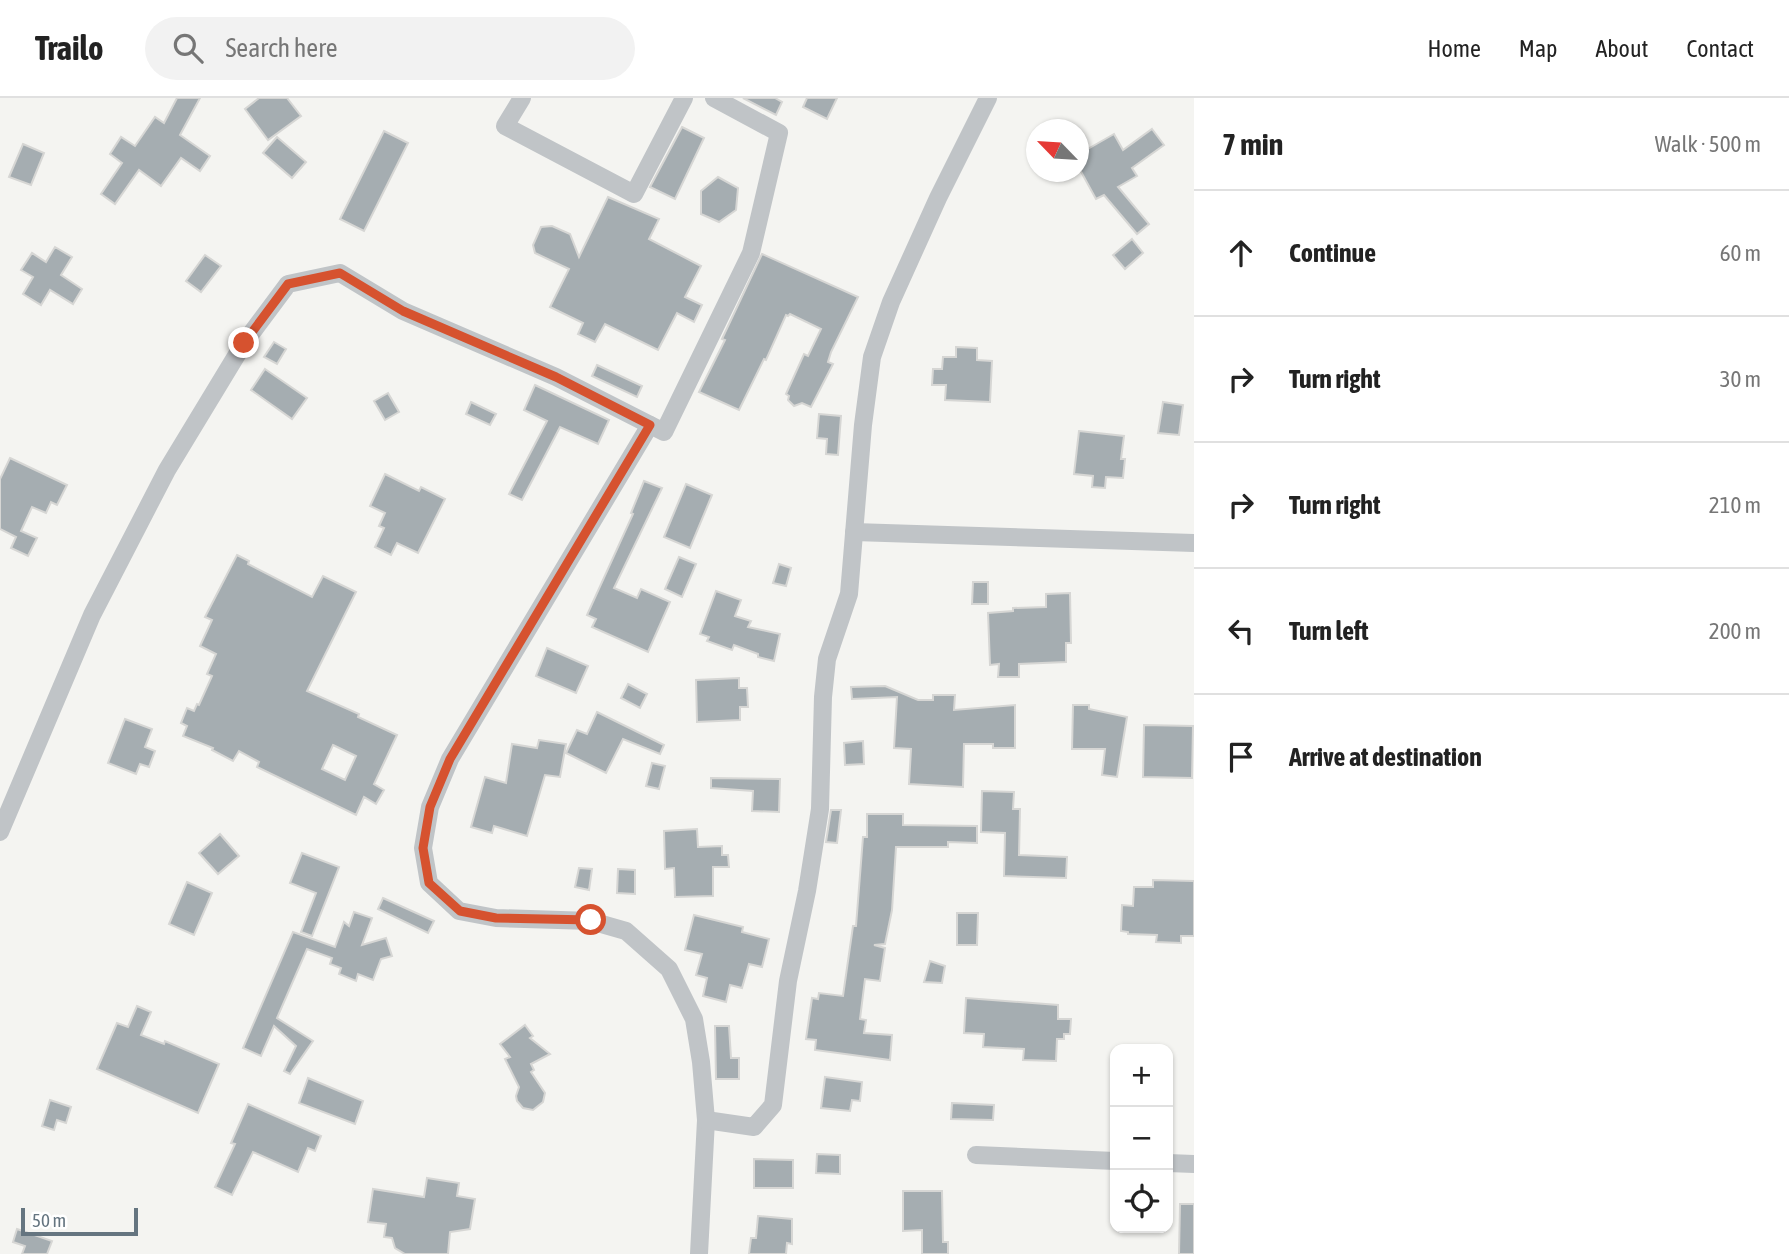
<!DOCTYPE html>
<html lang="en">
<head>
<meta charset="utf-8">
<style>
  body { margin:0; font-family:"Asap Condensed",sans-serif; background:#f2f2f2; color:#222 }
  .controls { position:absolute; right:21px; bottom:21px; display:grid; overflow:hidden; border-radius:14px; box-shadow:0 2px 5px #0004 }
  .controls button { width:63px; height:63px; display:grid; place-items:center; padding:0; border:0; border-bottom:2px solid #e0e0e0; background:#fff; color:#222; font:35px sans-serif }
  .compass { position:absolute; left:1026px; top:21px; width:63px; height:63px; border-radius:50%; background:#fff; box-shadow:0 2px 5px #0004; rotate:295deg }
  .scale { position:absolute; left:21px; bottom:18px; width:117px; box-sizing:border-box; padding-left:7px; border:4px solid #657580; border-top:0; font-size:19px; line-height:24px; white-space:nowrap; color:#657580; -webkit-text-stroke:5px #fff; paint-order:stroke }
  .stop { position:absolute; width:21px; height:21px; margin:-16px; border:5px solid #d6522f; border-radius:50%; background:#fff }
  .stop.end { background:#d6522f; border-color:#fff; box-shadow:0 2px 7px #0008 }
  .list { margin:0; padding:0; list-style:none }
  h2 { display:flex; justify-content:space-between; align-items:center; height:91px; margin:0; padding:0 28px; font-size:30px }
  h2 small { font-size:23px; font-weight:400; color:#767676 }
  .list li { display:grid; grid-template-columns:46px 1fr auto; gap:21px; align-items:center; box-sizing:border-box; height:126px; padding:0 28px; border-top:2px solid #e0e0e0 }
  .list b { display:block; font-size:26px; white-space:nowrap }
  .list em { font-size:23px; font-style:normal; color:#767676 }
  .icon { flex:none; width:38px; height:38px; fill:none; stroke:currentColor; stroke-width:2; stroke-linecap:round; stroke-linejoin:round }
  .map { position:relative; flex:none; width:1194px; height:1156px; overflow:hidden }
  header { display:flex; align-items:center; gap:42px; box-sizing:border-box; height:98px; padding:0 35px; background:#fff; border-bottom:2px solid #e0e0e0 }
  header strong { font-size:33px }
  nav { display:flex; gap:38px; margin-inline-start:auto; font-size:24px }
  .search { width:490px; height:63px; background:#f2f2f2; display:flex; align-items:center; gap:18px; box-sizing:border-box; padding:0 24px; border-radius:38px; color:#767676; font-size:26px }
  main { display:flex }
  aside { flex:1; background:#fff }
  .map>svg:first-child { display:block }
  .building { fill:#a5adb1; stroke:#d6d6d4; stroke-width:2; fill-rule:evenodd }
  .lines { fill:none; stroke-linecap:round; stroke-linejoin:round }
  .minor { stroke:#c0c4c7; stroke-width:18 }
  .route { stroke:#d6522f; stroke-width:9 }
</style>
</head>
<body>
<header>
<strong>Trailo</strong>
<div class="search"><svg class="icon" aria-label="search" viewBox="0 0 24 24"><circle cx="10" cy="10" r="6"/><path d="M15 15l6 6"/></svg>Search here</div>
<nav><a>Home</a><a>Map</a><a>About</a><a>Contact</a></nav>
</header>
<main>
<div class="map">
<svg width="1194" height="1156" viewBox="0 0 1194 1156">
  <rect width="100%" height="100%" fill="#f4f4f1"/>
  <g class="building">
    <polygon points="177,0 200,0 180,37 210,58 200,73 181,60 161,88 139,72 115,106 101,96 122,65 110,56 121,39 135,48 155,19 164,25"/>
    <polygon points="259,0 287,0 301,18 268,42 245,11"/>
    <polygon points="743,0 775,0 782,4 776,17"/>
    <polygon points="807,0 837,0 827,21 803,9"/>
    <polygon points="682,29 704,40 675,101 650,89"/>
    <polygon points="1152,31 1164,47 1132,70 1137,78 1118,89 1149,126 1137,136 1104,97 1096,101 1079,70 1079,56 1114,36 1123,52"/>
    <polygon points="384,33 408,45 364,133 340,121"/>
    <polygon points="277,39 306,64 292,80 263,55"/>
    <polygon points="23,46 44,55 31,87 9,79"/>
    <polygon points="718,79 738,90 736,112 719,124 701,116 701,93"/>
    <polygon points="608,99 659,121 649,141 701,168 685,199 702,207 694,224 677,215 658,252 605,226 595,244 578,236 583,225 550,209 569,171 535,155 533,147 541,129 552,128 570,136 579,159"/>
    <polygon points="1132,141 1143,155 1125,171 1113,157"/>
    <polygon points="55,149 72,159 61,177 82,191 73,206 50,192 41,207 23,196 33,179 21,172 32,155 46,164"/>
    <polygon points="762,156 858,199 831,254 828,264 833,266 811,309 802,305 794,308 788,302 789,298 786,296 804,256 808,258 821,231 790,216 788,218 786,217 766,262 764,261 739,312 699,294 725,242 722,241"/>
    <polygon points="205,157 221,168 201,194 186,183"/>
    <polygon points="274,244 286,251 277,266 264,259"/>
    <polygon points="956,249 977,250 977,262 992,263 990,304 945,302 946,287 932,287 933,271 942,271 943,259 956,259"/>
    <polygon points="597,267 642,288 637,299 592,278"/>
    <polygon points="265,271 307,300 292,321 251,292"/>
    <polygon points="535,287 609,322 598,346 560,329 522,402 509,396 547,323 524,312"/>
    <polygon points="388,295 399,314 385,322 374,303"/>
    <polygon points="471,304 496,316 490,327 466,316"/>
    <polygon points="1163,304 1183,307 1179,337 1158,335"/>
    <polygon points="819,316 841,318 838,357 826,356 827,341 817,340"/>
    <polygon points="1079,333 1124,338 1121,361 1125,361 1123,380 1106,379 1105,390 1092,389 1093,378 1074,376"/>
    <polygon points="10,360 67,387 57,407 51,404 46,415 32,409 21,433 37,440 28,458 11,450 16,439 0,431 0,381"/>
    <polygon points="385,376 419,393 421,389 445,401 418,455 397,445 391,457 375,449 384,430 379,428 385,415 370,408"/>
    <polygon points="644,383 662,390 614,490 637,500 641,491 670,504 648,554 592,529 596,521 587,517 633,416 631,415"/>
    <polygon points="686,386 712,397 690,450 664,439"/>
    <path d="M237,457L249,463L248,466L312,499L323,478L356,494L307,593L359,616L358,619L397,637L374,686L384,692L376,706L364,699L356,717L257,669L259,664L239,653L233,663L212,652L213,650L183,638L187,628L181,625L187,610L194,613L197,606L199,607L212,578L207,576L216,556L200,548L212,522L205,519ZM333,647L356,658L345,682L322,671Z"/>
    <polygon points="679,459 696,466 682,499 665,491"/>
    <polygon points="779,466 791,470 786,488 773,485"/>
    <polygon points="973,484 988,484 988,506 972,506"/>
    <polygon points="716,493 741,502 735,518 751,523 748,529 780,536 774,563 758,559 758,556 734,547 732,552 707,543 709,539 700,536"/>
    <polygon points="1070,495 1071,545 1066,545 1066,564 1019,566 1019,579 998,579 999,566 990,567 988,515 1013,513 1013,510 1046,509 1046,496"/>
    <polygon points="547,550 588,568 576,595 536,578"/>
    <polygon points="739,580 739,590 747,590 748,609 740,609 740,622 697,624 696,582"/>
    <polygon points="628,586 647,596 640,610 621,600"/>
    <polygon points="885,588 918,602 933,602 933,597 955,597 954,612 1015,607 1015,650 993,650 993,646 964,646 963,689 909,686 911,651 894,650 897,599 852,601 851,589"/>
    <polygon points="1073,607 1089,607 1089,611 1127,619 1117,679 1102,677 1105,651 1072,651"/>
    <polygon points="597,614 664,647 660,656 623,641 606,675 566,655 577,632 587,636"/>
    <polygon points="125,621 152,631 145,649 155,653 149,669 140,666 136,676 108,665"/>
    <polygon points="1144,627 1193,628 1192,680 1143,679"/>
    <polygon points="539,642 566,646 560,679 545,677 527,738 494,728 492,735 471,729 485,679 506,685 512,646 537,650"/>
    <polygon points="863,643 864,666 845,667 844,645"/>
    <polygon points="652,665 665,668 659,691 646,688"/>
    <polygon points="711,680 780,681 779,714 752,713 753,693 711,690"/>
    <polygon points="982,693 1014,694 1013,711 1020,711 1019,757 1067,759 1066,780 1004,778 1005,735 981,734"/>
    <polygon points="831,712 841,712 837,745 826,744"/>
    <polygon points="867,716 903,716 903,727 977,728 977,745 948,744 948,749 896,749 892,812 885,846 874,847 885,850 880,883 865,881 860,921 866,922 864,935 892,937 890,962 815,952 816,942 806,941 812,900 818,901 819,895 843,898 853,828 856,828 863,739 867,739"/>
    <polygon points="697,731 698,749 722,748 722,757 728,757 729,769 713,769 713,798 675,799 674,770 665,771 664,733"/>
    <polygon points="220,736 239,758 218,776 199,755"/>
    <polygon points="302,755 339,769 312,838 301,834 316,795 290,785"/>
    <polygon points="579,770 592,771 589,792 575,789"/>
    <polygon points="618,771 635,772 635,796 617,795"/>
    <polygon points="1153,782 1194,783 1194,838 1181,838 1181,845 1156,844 1157,837 1128,836 1128,834 1121,833 1122,807 1133,808 1134,789 1153,789"/>
    <polygon points="187,784 212,795 194,837 169,826"/>
    <polygon points="383,800 434,823 428,835 378,811"/>
    <polygon points="354,814 372,820 362,847 386,840 392,858 381,861 373,882 358,876 356,883 339,876 341,870 330,866 332,860 307,851 277,920 313,943 290,976 284,973 296,948 274,928 261,958 243,950 293,834 335,849 344,824 349,828"/>
    <polygon points="957,815 978,815 977,847 957,847"/>
    <polygon points="694,817 743,829 742,834 769,841 762,869 749,866 742,890 730,887 726,904 703,898 707,880 696,877 702,856 685,852"/>
    <polygon points="930,863 945,868 942,885 924,884"/>
    <polygon points="966,900 1058,907 1058,921 1071,921 1070,936 1064,936 1064,941 1057,941 1056,963 1023,962 1024,951 983,949 984,936 964,935"/>
    <polygon points="137,908 151,914 141,937 164,946 165,943 219,966 198,1015 97,971 117,925 128,929"/>
    <polygon points="525,927 533,938 530,940 550,956 531,966 534,972 531,974 545,995 543,1004 533,1012 523,1010 517,1003 516,998 519,989 505,961 510,959 500,946"/>
    <polygon points="715,928 729,928 731,960 739,960 739,981 716,981"/>
    <polygon points="825,979 862,984 860,1003 852,1002 850,1013 821,1010"/>
    <polygon points="308,980 363,1003 355,1026 299,1005"/>
    <polygon points="50,1002 71,1009 66,1025 57,1022 54,1032 42,1028"/>
    <polygon points="952,1005 994,1007 993,1022 951,1021"/>
    <polygon points="248,1006 321,1038 315,1053 308,1050 298,1074 253,1054 232,1097 215,1089 235,1046 231,1045"/>
    <polygon points="817,1056 840,1057 840,1076 816,1075"/>
    <polygon points="754,1061 793,1062 793,1090 754,1090"/>
    <polygon points="427,1080 459,1085 457,1098 475,1101 470,1131 450,1134 448,1156 405,1156 395,1150 392,1140 384,1139 386,1126 368,1124 373,1091 424,1099"/>
    <polygon points="903,1093 942,1093 943,1144 948,1144 948,1156 922,1156 922,1132 903,1133"/>
    <polygon points="1180,1106 1194,1106 1194,1156 1179,1156"/>
    <polygon points="758,1118 792,1121 792,1146 787,1145 786,1156 749,1156 751,1140 756,1140"/>
    <polygon points="17,1131 52,1143 47,1156 22,1156 25,1148 13,1144"/>
  </g>
  <g class="lines">
    <g class="minor">
      <polyline points="522,0 505,28 634,96 684,0"/>
      <polyline points="650,327 450,661 430,709 423,750 429,785 459,813 496,820 591,823 626,833 669,871 694,921 701,964 706,1022 699,1156"/>
      <polyline points="854,434 1194,445"/>
      <polyline points="0,734 92,517 167,372 244,245 288,186 340,175 403,213 556,279 664,334 751,155 779,35 714,0"/>
      <polyline points="706,1022 754,1029 773,1007 788,883 807,793 820,711 823,599 827,561 849,496 863,327 872,259 891,204 938,100 988,0"/>
      <polyline points="976,1057 1115,1063"/>
      <polyline points="1168,1065 1194,1066"/>
    </g>
  </g>
  <g class="lines">
    <polyline class="route" points="244,245 288,186 340,175 403,213 556,279 650,327 450,661 430,709 423,750 429,785 460,813 496,820 591,822"/>
  </g>
</svg>
<div class="controls">
<button>+</button>
<button>−</button>
<button><svg class="icon" aria-label="locate" viewBox="0 0 24 24"><circle cx="12" cy="12" r="6"/><path d="M12 2v4M12 18v4M2 12h4M18 12h4"/></svg></button>
</div>
<svg class="compass" viewBox="-18 -18 36 36"><path d="M0-13l5 13h-10z" fill="#e53935"/><path d="M0 13l5-13h-10z" fill="#767676"/></svg>
<div class="scale">50 m</div>
<div class="stop" style="left:591px;top:822px"></div>
<div class="stop end" style="left:244px;top:245px"></div>
</div>
<aside>
<h2>7 min<small>Walk · 500 m</small></h2>
<ul class="list">
<li><svg class="icon" aria-label="ahead" viewBox="0 0 24 24"><path d="M12 20V5M6 11l6-6 6 6"/></svg><div><b>Continue</b></div><em>60 m</em></li>
<li><svg class="icon" aria-label="right" viewBox="0 0 24 24"><path d="M7 20v-9h11M14 6l5 5-5 5"/></svg><div><b>Turn right</b></div><em>30 m</em></li>
<li><svg class="icon" aria-label="right" viewBox="0 0 24 24"><path d="M7 20v-9h11M14 6l5 5-5 5"/></svg><div><b>Turn right</b></div><em>210 m</em></li>
<li><svg class="icon" aria-label="left" viewBox="0 0 24 24"><path d="M17 20v-9H6M10 6l-5 5 5 5"/></svg><div><b>Turn left</b></div><em>200 m</em></li>
<li><svg class="icon" aria-label="arrive" viewBox="0 0 24 24"><path d="M6 21V4h12l-3 4 3 4H6"/></svg><div><b>Arrive at destination</b></div></li>
</ul>
</aside>
</main>
</body>
</html>
